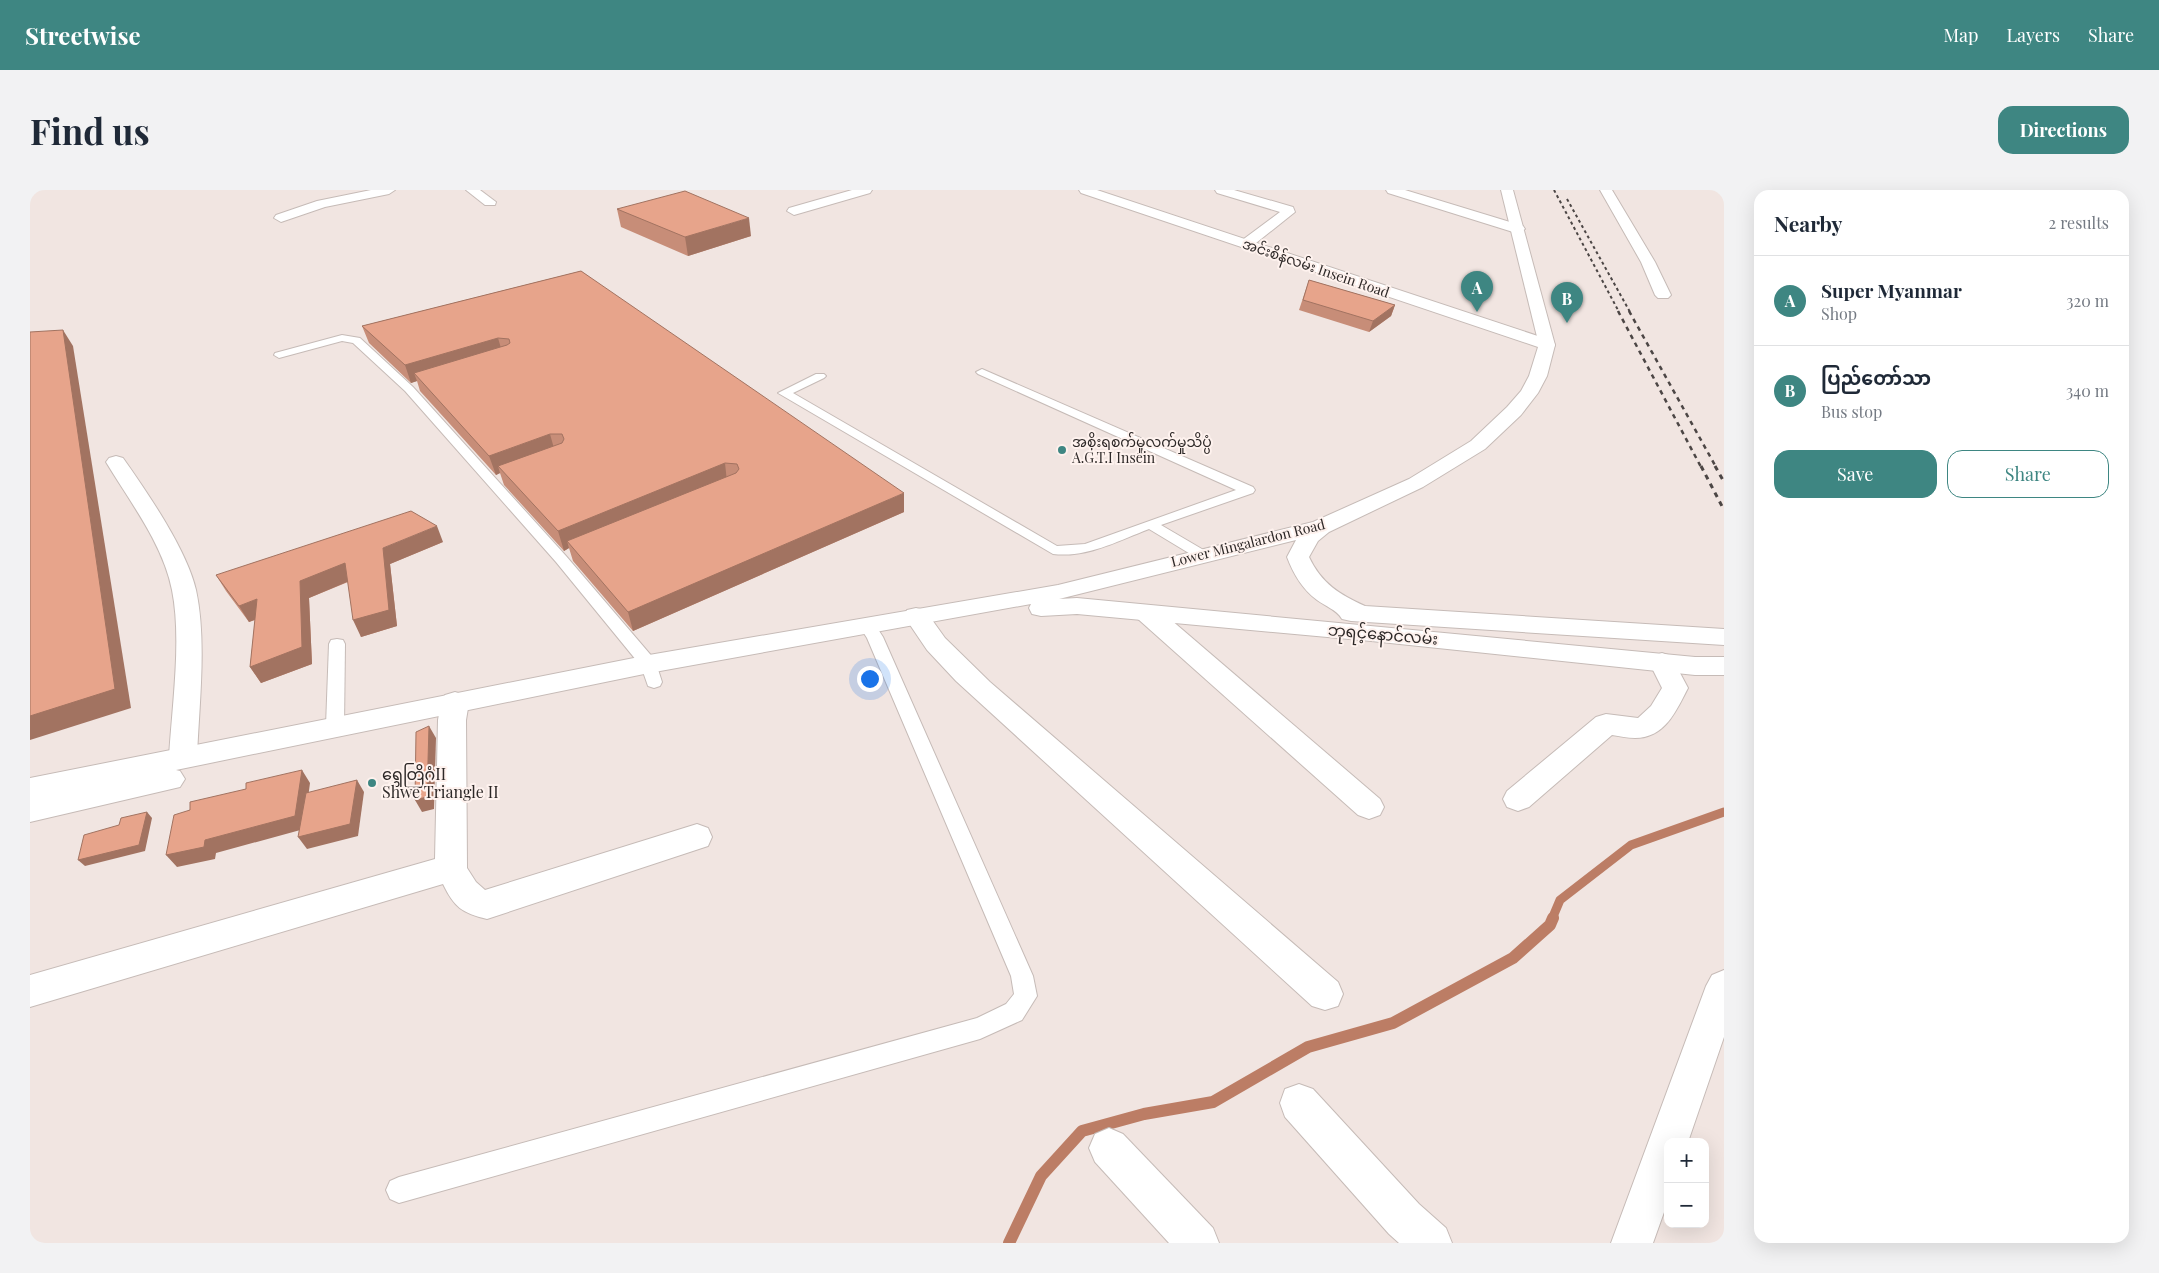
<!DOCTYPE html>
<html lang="en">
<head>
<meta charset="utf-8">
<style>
  body { margin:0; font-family:"Playfair Display","Noto Sans Myanmar",serif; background:#f2f2f3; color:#1f2937 }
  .controls { position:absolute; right:15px; bottom:15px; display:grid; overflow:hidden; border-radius:10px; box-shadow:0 5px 20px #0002 }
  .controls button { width:45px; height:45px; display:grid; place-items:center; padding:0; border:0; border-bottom:1px solid #e0e1e3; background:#fff; color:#1f2937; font:25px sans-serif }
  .you { position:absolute; left:839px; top:488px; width:18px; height:18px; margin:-12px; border:4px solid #fff; border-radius:50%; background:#1a73e8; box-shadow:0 0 0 8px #1a73e833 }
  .badge { display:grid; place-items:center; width:32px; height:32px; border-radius:50%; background:#3e8682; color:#fff; font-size:16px; font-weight:700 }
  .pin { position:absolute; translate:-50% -41px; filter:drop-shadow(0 1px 2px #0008) }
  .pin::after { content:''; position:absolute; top:26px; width:18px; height:15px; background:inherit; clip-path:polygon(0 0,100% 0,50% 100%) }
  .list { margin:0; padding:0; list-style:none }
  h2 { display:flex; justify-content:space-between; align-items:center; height:65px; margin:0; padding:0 20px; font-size:21px }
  h2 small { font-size:16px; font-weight:400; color:#747a83 }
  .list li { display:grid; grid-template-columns:32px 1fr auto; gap:15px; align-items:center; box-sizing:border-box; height:90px; padding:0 20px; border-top:1px solid #e0e1e3 }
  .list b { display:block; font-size:19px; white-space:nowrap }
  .list p { margin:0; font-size:16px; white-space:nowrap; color:#747a83 }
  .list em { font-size:16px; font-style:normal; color:#747a83 }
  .actions { display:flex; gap:10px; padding:15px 20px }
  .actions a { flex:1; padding:11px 0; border:1px solid #3e8682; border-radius:15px; text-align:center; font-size:18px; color:#3e8682 }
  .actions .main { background:#3e8682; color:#fff }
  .map { position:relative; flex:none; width:1694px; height:1053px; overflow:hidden; border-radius:15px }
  header { display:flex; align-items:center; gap:30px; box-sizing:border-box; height:70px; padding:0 25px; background:#3e8682; color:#fff }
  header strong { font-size:24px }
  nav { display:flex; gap:28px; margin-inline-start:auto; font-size:18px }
  .intro { display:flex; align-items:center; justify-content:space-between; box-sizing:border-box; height:120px; padding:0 30px }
  h1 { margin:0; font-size:35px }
  .button { padding:12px 22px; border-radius:15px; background:#3e8682; color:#fff; font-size:18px; font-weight:700 }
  main { display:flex; gap:30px; padding:0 30px }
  aside { flex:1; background:#fff; border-radius:15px; box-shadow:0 5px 20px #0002 }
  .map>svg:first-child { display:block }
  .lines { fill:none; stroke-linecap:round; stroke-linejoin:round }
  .stream-far1 { stroke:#bc7d65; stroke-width:9 }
  .stream { stroke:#bc7d65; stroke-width:12 }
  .service-casing { stroke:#c6bbb7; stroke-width:2 }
  .minor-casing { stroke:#c6bbb7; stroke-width:2 }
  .secondary-casing { stroke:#c6bbb7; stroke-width:2 }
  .primary-casing { stroke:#c6bbb7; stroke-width:2 }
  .service { fill:#fff; fill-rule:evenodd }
  .minor { fill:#fff; fill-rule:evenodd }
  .secondary { fill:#fff; fill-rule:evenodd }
  .primary { fill:#fff; fill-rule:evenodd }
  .rail-far2 { stroke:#4c4645; stroke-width:2; stroke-dasharray:3 3; stroke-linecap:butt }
  .rail-far1 { stroke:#4c4645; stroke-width:2.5; stroke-dasharray:4.5 4.5; stroke-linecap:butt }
  .rail { stroke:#4c4645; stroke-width:3; stroke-dasharray:5 5; stroke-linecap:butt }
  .wall { fill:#c78d78 }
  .shaded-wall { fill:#a27361 }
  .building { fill:#e7a48b; stroke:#a27361 }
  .poi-dot { fill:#3e8682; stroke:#fef2ee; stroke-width:2 }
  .labels { text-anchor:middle; stroke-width:4; stroke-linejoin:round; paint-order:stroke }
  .far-street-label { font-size:14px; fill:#2d2827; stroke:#fef2ee }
  .far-poi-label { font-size:14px; fill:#2d2827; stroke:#fef2ee; text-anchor:start }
  .street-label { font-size:16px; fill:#2d2827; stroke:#fef2ee }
  .poi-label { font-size:16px; fill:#2d2827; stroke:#fef2ee; text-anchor:start }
</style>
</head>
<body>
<header>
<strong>Streetwise</strong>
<nav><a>Map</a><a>Layers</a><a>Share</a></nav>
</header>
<div class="intro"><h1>Find us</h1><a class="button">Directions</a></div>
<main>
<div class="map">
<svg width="1694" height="1053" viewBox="0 0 1694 1053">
  <rect width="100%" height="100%" fill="#f1e5e1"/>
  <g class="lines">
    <polyline class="stream-far1" points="1522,729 1530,710 1601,655 1694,622"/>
    <polyline class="stream" points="979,1053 1011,986 1052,941 1114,924 1183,912 1278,857 1363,833 1483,768 1520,735 1523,728"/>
    <g class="service-casing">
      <g id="service">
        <polygon points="312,145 330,148 383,197 536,366 625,470 632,492 630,496 624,498 618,496 611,476 526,372 375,201 323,153 312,151 249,168 244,165 245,163"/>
        <path d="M952,179L1223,297L1225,300L1223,303L1131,335L1177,362L1179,365L1177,368H1167L1119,339C1088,351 1057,368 1023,364L748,203L786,184H794L796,186L794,188L763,203L1027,356L1055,354L1206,300L948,184L946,182Z"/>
        <polygon points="836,429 842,430 853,447 1003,786 1007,806 992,830 950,849 369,1013 360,1009 356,1000 360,991 369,987 947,828 976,814 984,804 981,786 837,448 828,434 830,430"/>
        <polygon points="307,449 313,450 315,454 314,536 311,541 305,542 299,541 296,536 299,454 301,450"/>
      </g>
    </g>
    <g class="minor-casing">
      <g id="minor">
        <polygon points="341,0 365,0 359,4 295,17 251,32 244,28 246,25 287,11"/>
        <polygon points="436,0 450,0 466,12 465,15 455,15"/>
        <polygon points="822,0 842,0 840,3 764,25 757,21 759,18"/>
        <polygon points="1185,0 1204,0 1263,17 1265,22 1221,57 1211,57 1209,54 1211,51 1250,22 1187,3"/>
        <polygon points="1356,0 1375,0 1493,36 1495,39 1488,43 1483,42 1358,3"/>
        <polygon points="1570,0 1582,0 1625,72 1641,105 1638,108 1628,108 1625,105 1611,72"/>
        <path d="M86,266L93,268C117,302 157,360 166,400C177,451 169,515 167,567L163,575L153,578L143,575L139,567C142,516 152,449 142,400C133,354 100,312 76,272L79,268Z"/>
        <polygon points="1117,415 1126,417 1350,609 1354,617 1350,625 1339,629 1328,625 1108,429 1105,423 1108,417"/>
        <polygon points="886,418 895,420 915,448 960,492 1308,792 1313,804 1308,816 1295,820 1282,816 926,491 897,460 874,426 877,420"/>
        <path d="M1632,463L1641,466L1658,498C1646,521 1635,548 1605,548C1597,548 1590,546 1582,545L1499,617L1488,621L1477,617L1473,609L1477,601L1566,527L1576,524L1608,528L1621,516L1632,498L1619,472L1623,466Z"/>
        <path d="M425,502L435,505L439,512L436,530L437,678L446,692L455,700L667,634L678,638L682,647L678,656L457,729C432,723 424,717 413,694L0,817V785L405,669L408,530L411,512L415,505Z"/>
        <polygon points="1694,780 1694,847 1658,952 1638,952 1638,1011 1623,1053 1581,1053 1676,796 1682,785"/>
        <polygon points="1269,894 1283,899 1389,1014 1416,1038 1422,1053 1369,1053 1359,1044 1255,927 1250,913 1255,899"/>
        <polygon points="1079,938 1093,944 1183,1038 1189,1053 1139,1053 1065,972 1059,958 1065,944"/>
      </g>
    </g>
    <g class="secondary-casing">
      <polygon id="secondary" points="1471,0 1483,0 1525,155 1523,159 1511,159 1509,155"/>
    </g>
    <g class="primary-casing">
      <path id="primary" d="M1049,0H1067L1523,151L1525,155L1517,186L1508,203L1491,225L1455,259L1393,297L1299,342L1288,351L1279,367C1291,393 1310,405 1335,416L1694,439V455L1321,431L1312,429C1307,420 1295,416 1287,410C1272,399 1263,383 1257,367L1266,350L1029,409L1047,408L1665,467H1694V485H1665L1341,451L1047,424L1011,426L1002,424L999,418L1001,414L619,483L146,580L150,581L155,589L150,597L0,632V588L619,465L1028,395L1283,332L1379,289L1441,251L1477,217L1491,201L1499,186L1508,157L1051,3Z"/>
    </g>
    <use href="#service" class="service"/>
    <use href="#minor" class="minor"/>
    <use href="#secondary" class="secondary"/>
    <use href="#primary" class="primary"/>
    <g class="rail-far2">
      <polyline points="1524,0 1589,122"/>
      <polyline points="1537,9 1600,122"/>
    </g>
    <g class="rail-far1">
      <polyline points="1588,121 1671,277"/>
      <polyline points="1599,121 1686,277"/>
    </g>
    <g class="rail">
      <polyline points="1671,276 1694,320"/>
      <polyline points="1685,276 1694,292"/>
    </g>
  </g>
  <g class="wall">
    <polygon points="587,19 721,46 658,66 591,37"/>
    <polygon points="551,81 874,322 603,441 543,371 539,358 534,361 474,295 470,283 466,285 390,201 387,191 381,193 339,153 332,136"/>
    <polygon points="1279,90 1365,115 1361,126 1339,142 1269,120"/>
    <polygon points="413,352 360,374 367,436 331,447 318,392 279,408 282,474 231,493 220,477 225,430 219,432 196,401 186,385"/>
  </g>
  <g class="shaded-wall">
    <polygon points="719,28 721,46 658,66 655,47"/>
    <polygon points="1365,115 1361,126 1339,142 1343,131"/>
    <polygon points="33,140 43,156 101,518 0,550 0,526"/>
    <polygon points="468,148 473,165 384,183 387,191 381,193 375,175"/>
    <polygon points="520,244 525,262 468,276 470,283 466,285 459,266"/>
    <polygon points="695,273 697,292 537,351 539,358 534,361 528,341"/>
    <polygon points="874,303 874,322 603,441 598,422"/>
    <polygon points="407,336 413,352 360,374 367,436 331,447 323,430 353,358"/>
    <polygon points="315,373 324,389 279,408 282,474 231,493 220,477 270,391"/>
    <polygon points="227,409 237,425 219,432 209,416"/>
    <polygon points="399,536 406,548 404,619 392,622 385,610"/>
    <polygon points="272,580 280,593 274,639 186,663 185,669 147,677 136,665"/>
    <polygon points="327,590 334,602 328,646 277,659 268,647"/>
    <polygon points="117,622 122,628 115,661 55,676 48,670"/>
  </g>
  <g class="building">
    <polygon points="655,1 719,28 655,47 587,19"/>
    <polygon points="551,81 874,303 598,422 537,351 706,283 709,279 707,274 695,273 528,341 468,276 532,253 534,249 532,244 520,244 459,266 384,183 477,155 480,153 479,149 468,148 375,175 332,136"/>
    <polygon points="1279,90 1365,115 1343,131 1273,110"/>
    <polygon points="33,140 85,499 0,526 0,142"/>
    <polygon points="381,321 407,336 353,358 359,420 323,430 315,373 270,391 272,457 220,477 227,409 209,416 186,385"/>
    <polygon points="399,536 397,607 385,610 386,542"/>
    <polygon points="272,580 265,626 175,650 174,657 136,665 144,625 160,620 160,612 216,599 216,593"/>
    <polygon points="327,590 320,634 268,647 276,603"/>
    <polygon points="117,622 109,655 48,670 54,645 89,635 91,628"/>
  </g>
  <g class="poi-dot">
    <circle cx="1032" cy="260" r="5"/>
    <circle cx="342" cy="593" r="5"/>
  </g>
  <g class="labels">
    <g class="far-street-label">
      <text transform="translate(1286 78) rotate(19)" y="5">အင်းစိန်လမ်း Insein Road</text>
      <text transform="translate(1218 353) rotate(-14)" y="5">Lower Mingalardon Road</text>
    </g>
    <g class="far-poi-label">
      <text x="1042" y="257">အစိုးရစက်မှုလက်မှုသိပ္ပံ<tspan x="1042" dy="16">A.G.T.I Insein</tspan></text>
    </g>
    <g class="street-label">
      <text transform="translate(1353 444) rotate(5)" y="6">ဘုရင့်နောင်လမ်း</text>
    </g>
    <g class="poi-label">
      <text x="352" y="590">ရွှေတြိဂံII<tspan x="352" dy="18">Shwe Triangle II</tspan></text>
    </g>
  </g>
</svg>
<div class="controls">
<button>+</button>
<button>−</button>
</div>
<div class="you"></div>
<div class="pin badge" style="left:1447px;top:122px">A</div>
<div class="pin badge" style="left:1537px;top:133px">B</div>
</div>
<aside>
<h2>Nearby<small>2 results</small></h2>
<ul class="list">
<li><span class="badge">A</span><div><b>Super Myanmar</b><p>Shop</p></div><em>320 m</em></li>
<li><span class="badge">B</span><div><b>ပြည်တော်သာ</b><p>Bus stop</p></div><em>340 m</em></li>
</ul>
<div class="actions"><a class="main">Save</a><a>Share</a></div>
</aside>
</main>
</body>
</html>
